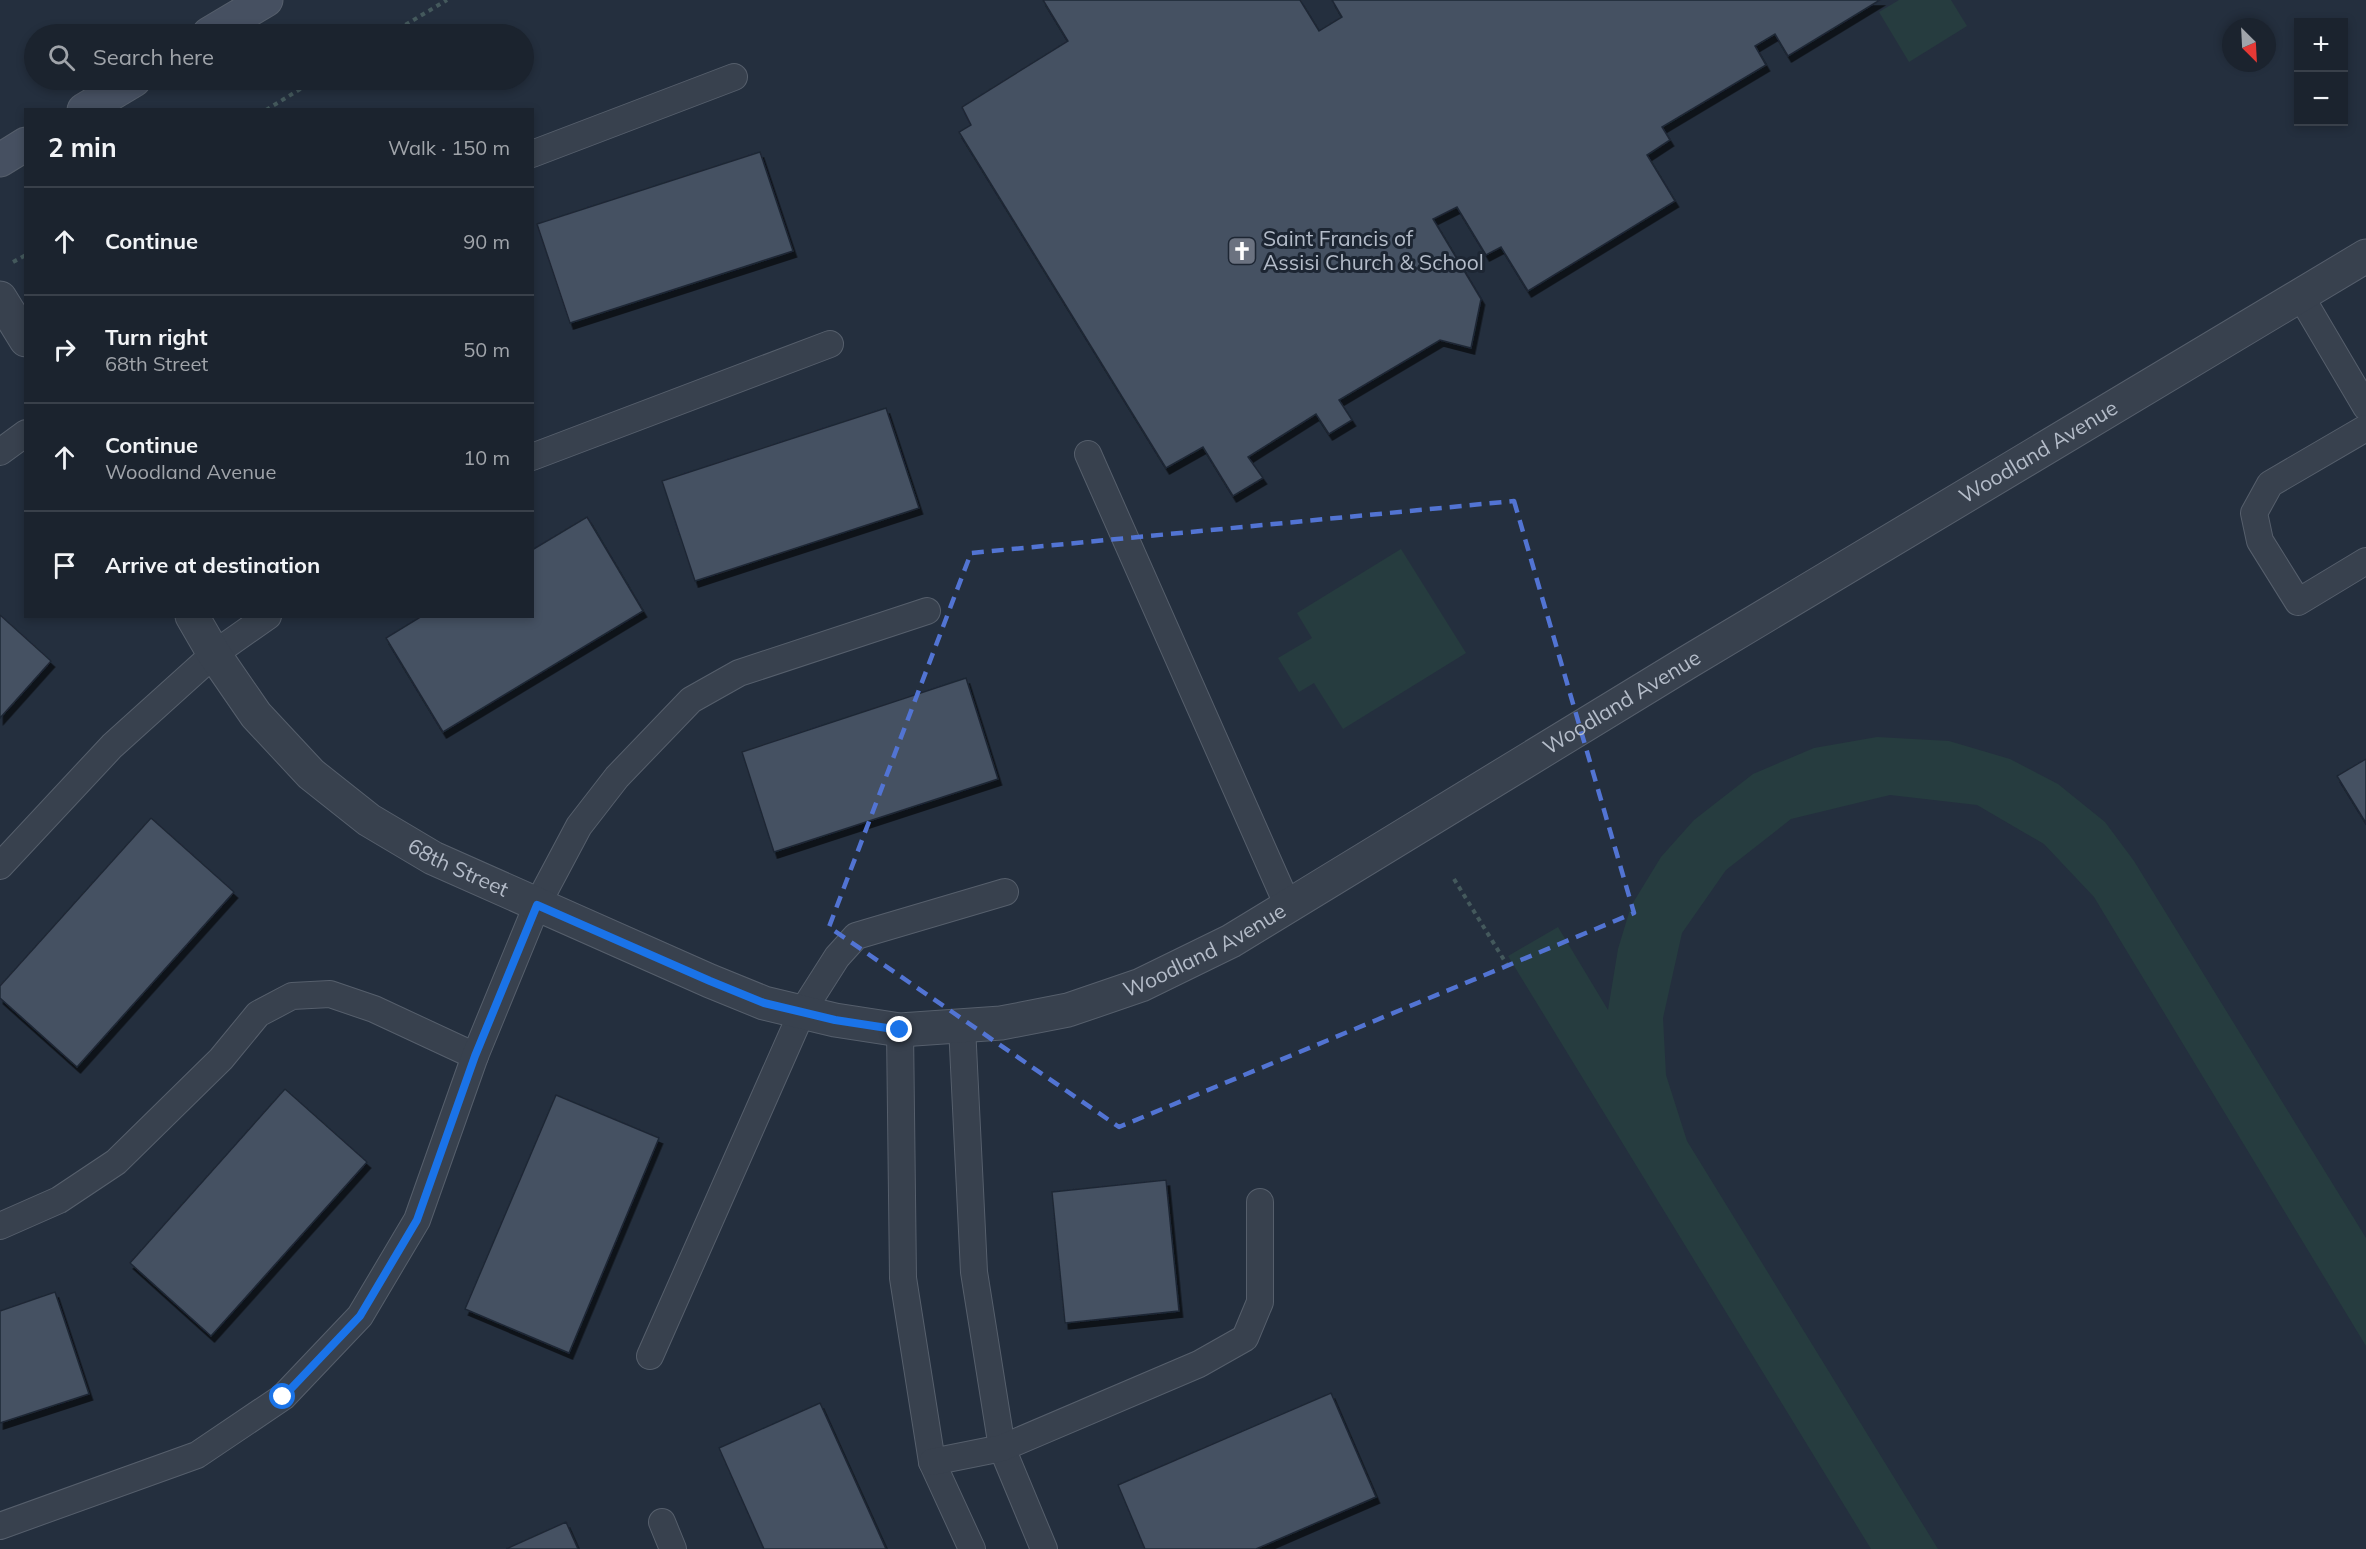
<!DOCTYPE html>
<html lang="en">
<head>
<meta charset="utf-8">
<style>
  body { margin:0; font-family:Mulish,sans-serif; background:#242b36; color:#f1f3f6 }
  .controls { position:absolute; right:18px; top:18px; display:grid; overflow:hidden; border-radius:0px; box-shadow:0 3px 9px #0003 }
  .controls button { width:54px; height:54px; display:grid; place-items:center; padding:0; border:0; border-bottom:2px solid #39404a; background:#1b232e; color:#f1f3f6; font:30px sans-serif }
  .compass { position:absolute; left:2222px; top:18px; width:54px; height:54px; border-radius:50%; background:#1b232e; box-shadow:0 3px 9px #0003; rotate:156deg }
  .stop { position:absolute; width:18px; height:18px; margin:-14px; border:4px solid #1a73e8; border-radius:50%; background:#fff }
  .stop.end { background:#1a73e8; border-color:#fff; box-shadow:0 2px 6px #0008 }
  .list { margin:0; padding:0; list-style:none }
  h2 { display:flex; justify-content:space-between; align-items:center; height:78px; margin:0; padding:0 24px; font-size:26px }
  h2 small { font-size:20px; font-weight:400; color:#a0a4aa }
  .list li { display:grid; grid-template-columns:39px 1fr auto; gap:18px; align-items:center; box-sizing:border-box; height:108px; padding:0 24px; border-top:2px solid #39404a }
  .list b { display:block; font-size:22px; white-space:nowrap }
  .list p { margin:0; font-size:20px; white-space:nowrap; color:#a0a4aa }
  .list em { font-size:20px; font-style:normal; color:#a0a4aa }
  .icon { flex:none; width:33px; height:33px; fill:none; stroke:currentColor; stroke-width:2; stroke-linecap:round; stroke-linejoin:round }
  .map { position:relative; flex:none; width:2366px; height:1549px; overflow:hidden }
  .search { position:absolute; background:#1b232e; box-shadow:0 3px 9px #0003; left:24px; top:24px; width:510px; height:66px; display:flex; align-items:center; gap:15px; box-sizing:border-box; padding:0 21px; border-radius:33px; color:#a0a4aa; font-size:22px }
  .panel { position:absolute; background:#1b232e; box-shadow:0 3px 9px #0003; left:24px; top:108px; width:510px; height:510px; border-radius:0px }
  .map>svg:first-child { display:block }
  .green { fill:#263c3f }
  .building { fill:#455162; stroke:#1f2835; stroke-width:1.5; filter:url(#shadow) }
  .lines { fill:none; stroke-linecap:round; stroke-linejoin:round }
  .lane-casing { stroke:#565f6c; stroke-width:28 }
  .street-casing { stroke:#565f6c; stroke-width:35 }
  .secondary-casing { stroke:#565f6c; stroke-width:35 }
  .path { stroke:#44595c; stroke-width:4; stroke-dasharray:4.5 4.5; stroke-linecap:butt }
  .lane { stroke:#38414e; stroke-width:26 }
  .street { stroke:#38414e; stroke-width:33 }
  .secondary { stroke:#465061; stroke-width:33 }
  .route { stroke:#1a73e8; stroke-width:8 }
  .marked { fill:none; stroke:#5274d3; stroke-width:4.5; stroke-dasharray:12 8; stroke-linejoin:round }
  .labels { text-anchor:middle; stroke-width:6; stroke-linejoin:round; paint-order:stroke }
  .poi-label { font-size:21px; fill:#b4bcc9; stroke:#1d2633; text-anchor:start }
  .street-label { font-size:21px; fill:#b4bcc9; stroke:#1d2633 }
</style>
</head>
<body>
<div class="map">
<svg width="2366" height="1549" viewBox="0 0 2366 1549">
  <defs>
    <filter id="shadow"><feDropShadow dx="3.5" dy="6" stdDeviation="0" flood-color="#0009"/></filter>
  </defs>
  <rect width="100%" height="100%" fill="#242f3e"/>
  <g class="green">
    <polygon points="1899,0 1951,0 1967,26 1909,62 1879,12"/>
    <polygon points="1401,549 1466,653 1343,729 1314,683 1299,692 1278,658 1312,638 1297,613"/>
    <polygon points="1877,737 1949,741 2010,759 2058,784 2105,822 2134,861 2366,1238 2366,1346 2094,897 2044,844 1977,805 1890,795 1791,819 1726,870 1682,933 1663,1018 1666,1075 1687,1141 1938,1549 1871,1549 1508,956 1558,927 1608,1010 1618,949 1631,906 1661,857 1694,820 1753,774 1814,748"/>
  </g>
  <g class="building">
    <polygon points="1043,0 1300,0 1319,31 1342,17 1332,0 1880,0 1788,56 1775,34 1755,46 1766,65 1662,127 1670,140 1647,155 1675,201 1528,291 1501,247 1486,255 1457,207 1433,219 1481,299 1471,348 1440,340 1339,400 1352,420 1329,434 1316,414 1248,457 1263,478 1233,496 1203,447 1166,468 959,132 971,125 962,107 1068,41"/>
    <polygon points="760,152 793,251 570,323 537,224"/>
    <polygon points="886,408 919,508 695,581 662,481"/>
    <polygon points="587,517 643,611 443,732 386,638 422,616 532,616 532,550"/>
    <polygon points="0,615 51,661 0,718"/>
    <polygon points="966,678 998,779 774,852 742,752"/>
    <polygon points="2366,759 2366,823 2337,776"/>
    <polygon points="151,818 234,892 77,1067 0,998 0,986"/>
    <polygon points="285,1089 367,1162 211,1336 130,1263"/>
    <polygon points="556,1095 659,1138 569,1353 465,1309"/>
    <polygon points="1166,1180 1179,1311 1065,1323 1052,1192"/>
    <polygon points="55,1292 89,1394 0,1423 0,1311"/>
    <polygon points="1331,1393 1376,1497 1256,1549 1145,1549 1118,1485"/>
    <polygon points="820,1403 886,1549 764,1549 719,1448"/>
    <polygon points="566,1522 578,1549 506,1549"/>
  </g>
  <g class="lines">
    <g class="lane-casing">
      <g id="lane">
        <polyline points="532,154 734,77"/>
        <polyline points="2300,295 2366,407"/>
        <polyline points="2366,428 2270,484 2254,513 2260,541 2298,602 2366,561"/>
        <polyline points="0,452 26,433"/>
        <polyline points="1088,454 1288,906"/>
        <polyline points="532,457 830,344"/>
        <polyline points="0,866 112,746 214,654 268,616"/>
        <polyline points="962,1026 974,1272 1002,1448 1044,1549"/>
        <polyline points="900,1030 903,1278 932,1462 972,1549"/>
        <polyline points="0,1226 59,1200 116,1162 221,1059 258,1014 292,996 330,994 374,1009 475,1056"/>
        <polyline points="650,1356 802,1012 837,957 856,936 1005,892"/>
        <polyline points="932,1462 1002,1448 1199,1364 1245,1338 1260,1302 1260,1202"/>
        <polyline points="662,1522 673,1549"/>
        <polyline points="0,1526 197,1455 283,1397 360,1316 417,1220 475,1056 537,905 579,826 617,777 691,700 739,673 927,611"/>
      </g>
    </g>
    <g class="street-casing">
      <g id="street">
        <polyline points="0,298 26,340"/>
        <path id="s1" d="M192,616L214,654L256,715L311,774L369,820L433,858L710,981L764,1003L835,1020L900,1030L1001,1023L1068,1010L1141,985L1231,941L1688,662L2366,256"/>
      </g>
    </g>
    <g class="secondary-casing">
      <g id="secondary">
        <polyline points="209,34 266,0"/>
        <polyline points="84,110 134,80"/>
        <polyline points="0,160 26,144"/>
      </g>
    </g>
    <g class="path">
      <polyline points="390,34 447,0"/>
      <polyline points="266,110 315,80"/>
      <polyline points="13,262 26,255"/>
      <polyline points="1454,879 1509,968"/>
    </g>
    <use href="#lane" class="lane"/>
    <use href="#street" class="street"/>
    <use href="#secondary" class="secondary"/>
  </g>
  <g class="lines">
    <polyline class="route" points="283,1397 360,1316 417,1220 475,1056 537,905 710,981 764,1003 835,1020 900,1030"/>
  </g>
  <path class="marked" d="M1514,501L1634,913L1119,1127L829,927L971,553Z"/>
  <defs>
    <g id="church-square" transform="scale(1.5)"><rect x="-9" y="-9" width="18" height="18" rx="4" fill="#6b7280" stroke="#1d2633"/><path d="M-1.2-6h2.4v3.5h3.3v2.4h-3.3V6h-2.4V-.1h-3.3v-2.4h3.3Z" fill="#fff"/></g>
  </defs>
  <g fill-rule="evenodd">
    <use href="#church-square" x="1242" y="251"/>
  </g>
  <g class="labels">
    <g class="poi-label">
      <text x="1263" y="246">Saint Francis of<tspan x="1263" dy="24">Assisi Church &amp; School</tspan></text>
    </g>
    <g class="street-label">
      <text dy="7" stroke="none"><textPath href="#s1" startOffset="2138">Woodland Avenue</textPath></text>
      <text dy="7" stroke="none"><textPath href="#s1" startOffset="1652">Woodland Avenue</textPath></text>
      <text dy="7" stroke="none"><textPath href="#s1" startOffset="374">68th Street</textPath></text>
      <text dy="7" stroke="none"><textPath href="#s1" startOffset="1166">Woodland Avenue</textPath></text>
    </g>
  </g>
</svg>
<div class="controls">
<button>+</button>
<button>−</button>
</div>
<svg class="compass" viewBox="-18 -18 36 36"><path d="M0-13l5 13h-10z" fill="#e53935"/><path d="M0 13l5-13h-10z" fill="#a0a4aa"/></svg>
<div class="stop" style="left:283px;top:1397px"></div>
<div class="stop end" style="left:900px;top:1030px"></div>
<div class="search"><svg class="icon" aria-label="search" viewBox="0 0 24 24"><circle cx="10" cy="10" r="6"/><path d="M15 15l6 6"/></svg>Search here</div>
<section class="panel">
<h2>2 min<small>Walk · 150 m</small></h2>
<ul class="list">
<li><svg class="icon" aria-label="ahead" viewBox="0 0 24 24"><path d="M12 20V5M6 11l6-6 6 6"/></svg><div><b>Continue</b></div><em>90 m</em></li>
<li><svg class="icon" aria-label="right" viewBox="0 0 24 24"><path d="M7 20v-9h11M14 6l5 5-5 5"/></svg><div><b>Turn right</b><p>68th Street</p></div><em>50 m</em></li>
<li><svg class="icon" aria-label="ahead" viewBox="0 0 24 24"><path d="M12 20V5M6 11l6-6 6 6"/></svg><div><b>Continue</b><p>Woodland Avenue</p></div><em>10 m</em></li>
<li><svg class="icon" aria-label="arrive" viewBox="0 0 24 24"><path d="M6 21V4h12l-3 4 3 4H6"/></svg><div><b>Arrive at destination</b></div></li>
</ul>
</section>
</div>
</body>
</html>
